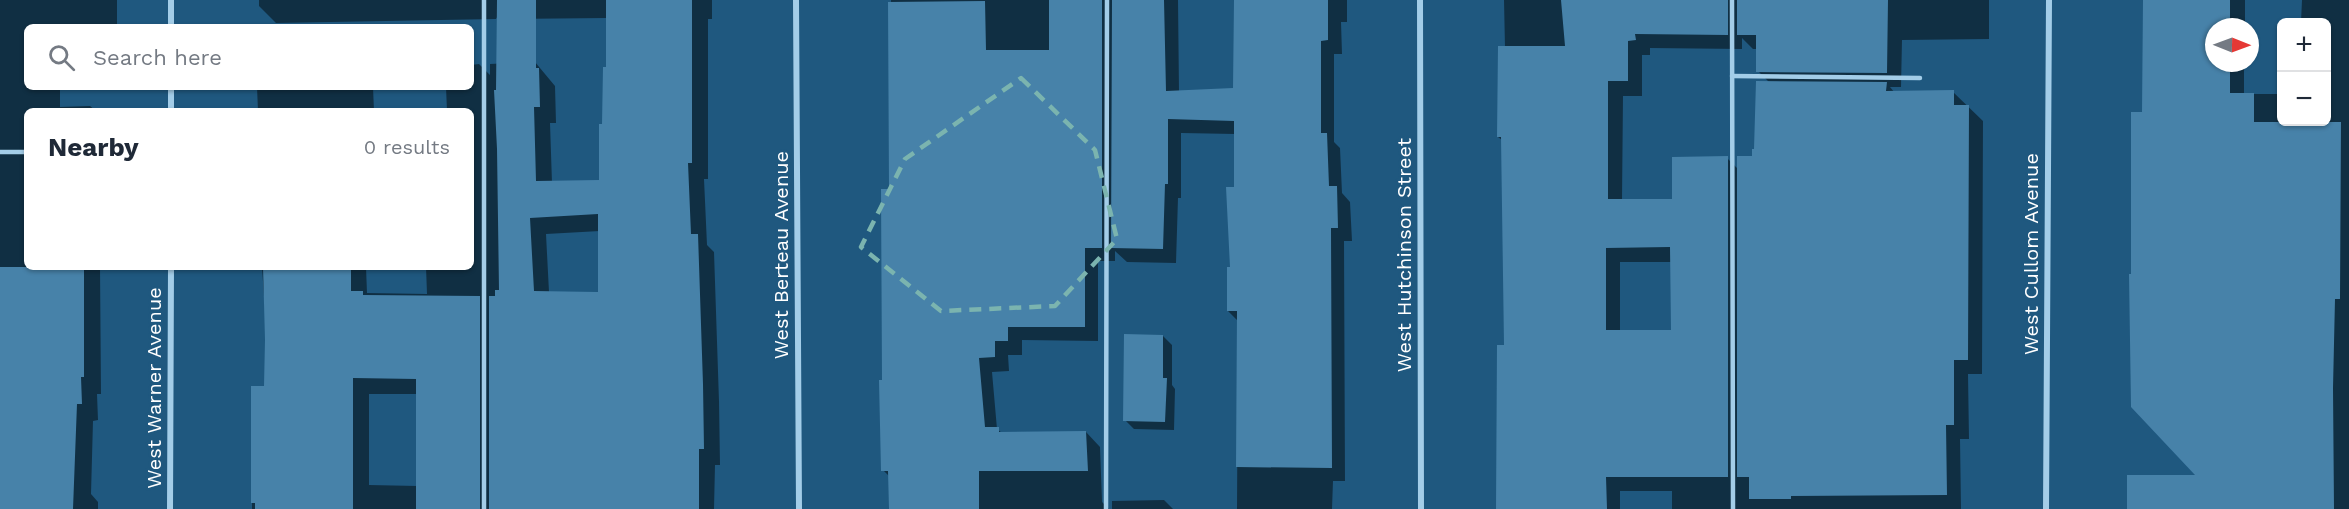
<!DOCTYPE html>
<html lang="en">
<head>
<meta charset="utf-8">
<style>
  body { margin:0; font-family:"Work Sans",sans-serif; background:#f6f6f7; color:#1f2937 }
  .controls { position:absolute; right:18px; top:18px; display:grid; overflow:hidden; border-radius:9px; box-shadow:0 2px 4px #0004 }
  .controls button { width:54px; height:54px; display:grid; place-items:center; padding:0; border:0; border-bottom:2px solid #e0e1e3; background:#fff; color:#1f2937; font:30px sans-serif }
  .compass { position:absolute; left:2205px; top:18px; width:54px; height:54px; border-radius:50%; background:#fff; box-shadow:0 2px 4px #0004; rotate:91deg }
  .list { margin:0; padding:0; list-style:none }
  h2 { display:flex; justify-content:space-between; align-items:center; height:78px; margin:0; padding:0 24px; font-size:26px }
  h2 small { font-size:20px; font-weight:400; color:#747a83 }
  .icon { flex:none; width:33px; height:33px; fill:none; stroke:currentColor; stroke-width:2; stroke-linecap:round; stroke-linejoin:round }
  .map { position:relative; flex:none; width:2349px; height:509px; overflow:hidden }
  .search { position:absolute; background:#fff; box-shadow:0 2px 4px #0004; left:24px; top:24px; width:450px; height:66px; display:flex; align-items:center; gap:15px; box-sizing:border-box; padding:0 21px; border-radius:9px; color:#747a83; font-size:22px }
  .panel { position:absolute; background:#fff; box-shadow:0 2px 4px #0004; left:24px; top:108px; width:450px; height:162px; border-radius:9px }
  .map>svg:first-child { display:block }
  .shadow { fill:#0007; fill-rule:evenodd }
  .building { fill:#4782a9; fill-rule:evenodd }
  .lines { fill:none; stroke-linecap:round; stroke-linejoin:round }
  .lane { stroke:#a3cde8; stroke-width:4.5 }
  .street { stroke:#a3cde8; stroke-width:6 }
  .marked { fill:none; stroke:#7bb4af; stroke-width:4.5; stroke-dasharray:12 8; stroke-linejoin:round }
  .labels { text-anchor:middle; stroke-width:5; stroke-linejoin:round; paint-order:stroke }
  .street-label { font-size:20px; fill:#fff; stroke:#1f587f }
</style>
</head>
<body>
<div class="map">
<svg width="2349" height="509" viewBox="0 0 2349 509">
  <rect width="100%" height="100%" fill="#1f587f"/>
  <g class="shadow">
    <polygon points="0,0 117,0 117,27 27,27 27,87 60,87 60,107 90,106 96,111 27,111 27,267 100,267 101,394 97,394 98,420 93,421 91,494 98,502 98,509 0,509"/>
    <path d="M259,0H712V19H708V179H704L707,245L714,252L719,401L720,465H715L714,509H252V387H265L267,340L262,267H366L367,293L427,294L426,267H471V111H447L446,87H471V65L479,64L490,75V64L535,62L555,86L556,123H550L552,183L600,182L607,69V18L507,19L500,12L496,19L276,23L259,6ZM600,231V293L549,292L546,234ZM369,394H418V486L369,485Z"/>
    <polygon points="891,0 1178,0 1179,92 1235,89 1235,0 1347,0 1347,22 1341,22 1342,54 1334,54 1334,142 1340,148 1342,193 1350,202 1352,241 1344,241 1345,481 1333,481 1332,509 1237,509 1238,321 1228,311 1236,189 1235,134 1181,133 1181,198 1178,198 1176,263 1127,262 1115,251 1115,261 1098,261 1098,341 1022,340 1022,355 1008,355 1009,371 992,372 997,429 1002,433 1086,432 1100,447 1102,502 1109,509 890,509 890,477 883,470 883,382 891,190"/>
    <path d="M1504,0H1989V39L1902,40L1901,87H1890L1895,93L1953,92L1983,121L1982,374H1968L1969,439H1960L1961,509H1672V491H1620V509H1497L1505,347L1502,140L1498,137L1505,48ZM1742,38L1753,49H1757L1758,71L1769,82L1753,158L1738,169L1727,158L1673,200H1622L1623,96H1642V55H1650V48L1742,49ZM1620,262H1671L1672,331H1620Z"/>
    <polygon points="2143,0 2245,0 2245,27 2214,27 2214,63 2244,63 2244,94 2282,94 2282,122 2326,122 2326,22 2301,22 2302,0 2349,0 2349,509 2129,509 2198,477 2133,275 2144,114"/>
    <polygon points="257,87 373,87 374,111 258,111"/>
    <polygon points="1163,336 1172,345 1172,385 1175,389 1174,430 1134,429 1125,420"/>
    <polygon points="1164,500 1173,509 1112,509 1112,501"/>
  </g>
  <g class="building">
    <path d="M497,0H536V68H539L540,107H534L536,181L599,180V124H602L603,67H606V0H692V163H688L691,234H698L703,384L704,449H699V509H489V296H495V290H499L497,149L494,90H496ZM598,214V292L534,291L530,218Z"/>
    <polygon points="1049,0 1102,0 1102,248 1085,248 1085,327 1008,327 1008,341 995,341 995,357 979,358 985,427 999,427 999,432 1086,431 1088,471 979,471 979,509 889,509 888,471 881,471 879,380 882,380 881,189 889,189 888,2 985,1 986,50 1049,50"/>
    <polygon points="1112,0 1164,0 1166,91 1233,88 1234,0 1328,0 1328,40 1321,41 1321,133 1327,133 1329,186 1337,186 1338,228 1331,228 1332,468 1236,467 1237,311 1227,311 1227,267 1230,267 1226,187 1234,187 1234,121 1168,119 1168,184 1165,184 1163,249 1111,248"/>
    <path d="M1561,0H1728V35L1635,34L1636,40L1628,41V81H1608V199H1672V157L1728,156V477H1606L1607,509H1496L1497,345H1504L1501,137H1497L1498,46H1565ZM1670,247L1671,330H1606V248Z"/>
    <polygon points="1737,0 1888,0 1887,73 1756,72 1756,35 1737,35"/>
    <polygon points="2143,0 2230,0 2230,27 2214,27 2214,63 2230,63 2230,93 2254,93 2254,122 2341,122 2340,299 2335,299 2333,388 2334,509 2127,509 2127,475 2195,475 2131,407 2129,274 2131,274 2131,112 2142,112"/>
    <polygon points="1756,81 1887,82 1886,91 1954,90 1954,105 1969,105 1968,360 1954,360 1954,425 1946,425 1947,495 1791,496 1791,499 1749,499 1749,477 1737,477 1737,156 1752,156 1752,149 1754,149"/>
    <polygon points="0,267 84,267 84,377 81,377 82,404 77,404 73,509 0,509"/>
    <polygon points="263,267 351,267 351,291 363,291 363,295 480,296 480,509 416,509 416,379 353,378 353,509 255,509 255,503 251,503 251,386 264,386 265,340"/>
    <polygon points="1124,334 1163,335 1163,378 1167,378 1165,422 1123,421"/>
  </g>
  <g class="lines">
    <g class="lane">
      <polyline points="1732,0 1733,509"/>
      <polyline points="1732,76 1920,78"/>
      <polyline points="0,152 27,152"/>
      <polyline points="484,509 484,0"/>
      <polyline points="1106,509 1107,0"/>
    </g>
    <g class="street">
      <polyline points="796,0 799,509"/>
      <polyline points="1420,0 1421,509"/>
      <polyline points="171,27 171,0"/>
      <polyline points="171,111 171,87"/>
      <polyline points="170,509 171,267"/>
      <polyline points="2046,509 2049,0"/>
    </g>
  </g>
  <path class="marked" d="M1021,78L1095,150L1117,239L1055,306L941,311L861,247L905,159Z"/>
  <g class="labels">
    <g class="street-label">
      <text transform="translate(2031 254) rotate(-90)" y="7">West Cullom Avenue</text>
      <text transform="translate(781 255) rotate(-90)" y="7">West Berteau Avenue</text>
      <text transform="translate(1404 255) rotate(-90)" y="7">West Hutchinson Street</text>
      <text transform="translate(154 388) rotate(-90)" y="7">West Warner Avenue</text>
    </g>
  </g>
</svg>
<div class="controls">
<button>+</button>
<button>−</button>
</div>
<svg class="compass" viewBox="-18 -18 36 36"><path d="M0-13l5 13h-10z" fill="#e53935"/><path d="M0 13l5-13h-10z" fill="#747a83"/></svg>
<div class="search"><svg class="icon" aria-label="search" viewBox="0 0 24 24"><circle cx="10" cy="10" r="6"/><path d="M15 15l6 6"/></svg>Search here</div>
<section class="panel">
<h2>Nearby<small>0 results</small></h2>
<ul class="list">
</ul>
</section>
</div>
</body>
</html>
